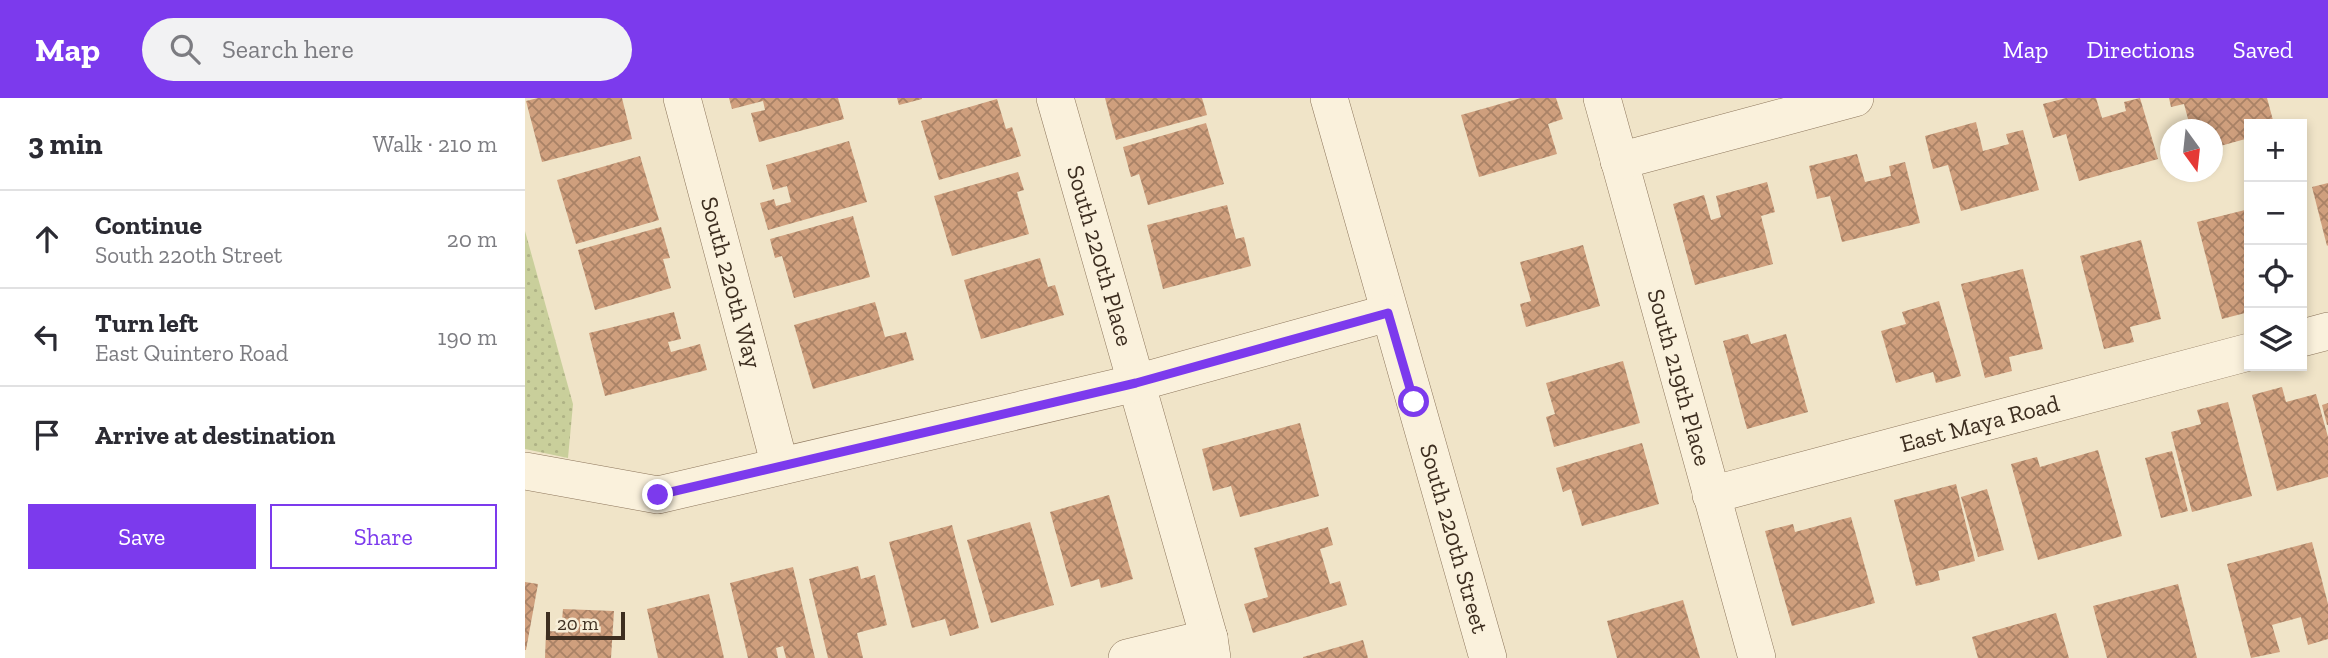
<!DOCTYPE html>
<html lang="en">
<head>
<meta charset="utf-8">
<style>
  body { margin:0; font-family:"Zilla Slab",serif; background:#f2f2f3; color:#2b2b33 }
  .controls { position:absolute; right:21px; top:21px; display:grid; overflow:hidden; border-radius:0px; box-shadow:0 4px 10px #0003 }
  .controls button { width:63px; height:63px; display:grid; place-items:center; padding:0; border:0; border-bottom:2px solid #e1e1e2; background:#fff; color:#2b2b33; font:35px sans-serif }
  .compass { position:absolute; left:1635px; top:21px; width:63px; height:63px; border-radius:50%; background:#fff; box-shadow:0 4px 10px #0003; rotate:165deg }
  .scale { position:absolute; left:21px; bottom:18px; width:79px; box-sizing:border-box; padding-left:7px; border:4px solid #3d2e20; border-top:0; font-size:19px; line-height:24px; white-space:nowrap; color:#3d2e20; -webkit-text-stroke:5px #f7eed8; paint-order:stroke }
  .stop { position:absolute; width:21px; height:21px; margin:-16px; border:5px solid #7c3aed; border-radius:50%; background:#fff }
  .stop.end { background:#7c3aed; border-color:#fff; box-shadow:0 2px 7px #0008 }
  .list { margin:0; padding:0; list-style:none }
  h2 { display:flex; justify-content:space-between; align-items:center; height:91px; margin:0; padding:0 28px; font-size:30px }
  h2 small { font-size:23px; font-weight:400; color:#7c7c81 }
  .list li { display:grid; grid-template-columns:46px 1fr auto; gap:21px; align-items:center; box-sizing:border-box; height:98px; padding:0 28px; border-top:2px solid #e1e1e2 }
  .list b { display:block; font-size:26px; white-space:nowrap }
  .list p { margin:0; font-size:23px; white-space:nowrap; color:#7c7c81 }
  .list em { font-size:23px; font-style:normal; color:#7c7c81 }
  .actions { display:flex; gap:14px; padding:21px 28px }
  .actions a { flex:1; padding:16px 0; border:2px solid #7c3aed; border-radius:0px; text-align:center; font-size:24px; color:#7c3aed }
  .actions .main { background:#7c3aed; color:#fff }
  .icon { flex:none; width:38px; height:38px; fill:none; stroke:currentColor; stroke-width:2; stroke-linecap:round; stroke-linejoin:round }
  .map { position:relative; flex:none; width:1803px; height:560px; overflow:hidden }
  header { display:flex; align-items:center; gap:42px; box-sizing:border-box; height:98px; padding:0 35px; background:#7c3aed; color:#fff }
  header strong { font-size:33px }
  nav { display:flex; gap:38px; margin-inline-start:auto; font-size:24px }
  .search { width:490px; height:63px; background:#f2f2f3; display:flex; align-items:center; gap:18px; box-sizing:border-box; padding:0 24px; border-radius:38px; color:#7c7c81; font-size:26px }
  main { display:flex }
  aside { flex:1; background:#fff }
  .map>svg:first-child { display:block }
  .green { fill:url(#green-dots) }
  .building { fill:url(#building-cross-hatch) }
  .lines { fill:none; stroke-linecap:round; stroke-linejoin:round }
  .minor-casing { stroke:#8d765c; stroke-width:38 }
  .minor { stroke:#faf1dc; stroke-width:37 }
  .route { stroke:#7c3aed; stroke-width:9 }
  .labels { text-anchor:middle; stroke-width:5; stroke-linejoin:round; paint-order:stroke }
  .street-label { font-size:24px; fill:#3d2e20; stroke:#f7eed8 }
</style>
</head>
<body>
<header>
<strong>Map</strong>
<div class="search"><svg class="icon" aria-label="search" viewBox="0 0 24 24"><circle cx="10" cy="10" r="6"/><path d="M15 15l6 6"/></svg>Search here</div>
<nav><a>Map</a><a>Directions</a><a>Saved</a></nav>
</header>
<main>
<aside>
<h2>3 min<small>Walk · 210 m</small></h2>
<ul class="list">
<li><svg class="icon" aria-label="ahead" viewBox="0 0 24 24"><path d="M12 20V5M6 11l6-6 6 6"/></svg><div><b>Continue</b><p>South 220th Street</p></div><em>20 m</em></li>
<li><svg class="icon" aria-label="left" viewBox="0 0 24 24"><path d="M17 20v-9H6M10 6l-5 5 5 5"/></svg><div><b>Turn left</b><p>East Quintero Road</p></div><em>190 m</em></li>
<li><svg class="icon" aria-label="arrive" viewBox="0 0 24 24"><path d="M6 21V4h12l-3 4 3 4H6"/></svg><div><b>Arrive at destination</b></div></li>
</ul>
<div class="actions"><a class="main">Save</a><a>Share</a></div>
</aside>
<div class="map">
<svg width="1803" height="560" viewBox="0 0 1803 560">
  <defs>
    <pattern id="green-dots" width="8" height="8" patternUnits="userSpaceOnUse" patternTransform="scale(1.75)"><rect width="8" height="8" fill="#c9cf9b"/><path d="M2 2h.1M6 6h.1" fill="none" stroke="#aeb285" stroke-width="1.8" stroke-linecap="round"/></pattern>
    <pattern id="building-cross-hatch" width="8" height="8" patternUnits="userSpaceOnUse" patternTransform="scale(1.75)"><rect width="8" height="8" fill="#cf9f7d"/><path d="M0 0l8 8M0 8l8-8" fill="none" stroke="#a98266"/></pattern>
  </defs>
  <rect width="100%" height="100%" fill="#f0e4c8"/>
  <polygon class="green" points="0,133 48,306 43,360 0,351"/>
  <g class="building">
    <polygon points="13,0 97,0 107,41 17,64 1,3"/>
    <polygon points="204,0 313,0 319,21 234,44 226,15 240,12 238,3 207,11"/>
    <polygon points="372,0 397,0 397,1 374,7"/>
    <polygon points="580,0 677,0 682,17 591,42"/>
    <polygon points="996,0 1031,0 1038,21 1023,26 1032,56 954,79 936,17"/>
    <polygon points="1541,0 1571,0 1577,20 1601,13 1599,4 1615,0 1633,61 1554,83 1541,36 1528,40 1518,6"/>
    <polygon points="1644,0 1742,0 1749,26 1724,26 1724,40 1688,50 1688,32 1666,32 1659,6 1646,9"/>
    <polygon points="472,1 481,31 487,29 496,58 414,82 396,23"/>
    <polygon points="1451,24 1458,53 1484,46 1481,36 1498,32 1514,92 1436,113 1423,67 1408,71 1400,38"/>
    <polygon points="681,25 699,86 623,107 614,76 606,79 598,49"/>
    <polygon points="324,43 342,104 243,132 235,105 249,101 251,108 266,104 262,88 248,92 241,67"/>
    <polygon points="1332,56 1340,84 1366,78 1364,68 1380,64 1395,125 1317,144 1305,98 1292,101 1284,68"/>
    <polygon points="115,58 134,122 51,146 32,82"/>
    <polygon points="493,74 499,92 492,94 504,136 427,158 409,98"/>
    <polygon points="1242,84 1250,114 1236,118 1248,166 1170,187 1148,106 1179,97 1186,122 1196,119 1191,98"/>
    <polygon points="1803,85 1803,147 1802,148 1787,89"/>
    <polygon points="702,107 711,141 719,139 726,168 638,191 622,127"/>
    <polygon points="1724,111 1724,198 1720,199 1724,214 1697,221 1672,124"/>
    <polygon points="328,118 345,179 269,200 257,158 250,160 245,141"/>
    <polygon points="136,129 145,160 138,161 146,190 70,212 53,152"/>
    <polygon points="1616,142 1636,221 1605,229 1609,244 1579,251 1555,158"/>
    <polygon points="1058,147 1075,208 1001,229 995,206 1006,203 995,164"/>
    <polygon points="515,160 523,189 530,187 539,217 456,241 439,182"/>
    <polygon points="1498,171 1518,251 1484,259 1487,273 1460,280 1436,186"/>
    <polygon points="1414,203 1436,278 1411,285 1408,274 1371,285 1356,233 1381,226 1377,214"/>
    <polygon points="350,204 360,239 381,234 389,262 288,291 269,227"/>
    <polygon points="149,214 156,241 143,244 146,254 175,246 182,272 80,298 64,235"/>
    <polygon points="1223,236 1226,246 1261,236 1283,314 1222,331 1198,243"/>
    <polygon points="1098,263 1115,325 1029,349 1021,319 1030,316 1021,285"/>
    <polygon points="1757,289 1761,304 1791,296 1803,339 1803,379 1752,393 1727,297"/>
    <polygon points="1703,304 1727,398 1667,414 1646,334 1676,326 1672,312"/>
    <polygon points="1803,305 1803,327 1802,327 1797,307"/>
    <polygon points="775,325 794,398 715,419 706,388 688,393 677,351"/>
    <polygon points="1117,345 1134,406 1057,428 1046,391 1038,394 1031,370"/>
    <polygon points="1573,352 1597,438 1513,462 1486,366 1512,359 1515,369"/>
    <polygon points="1647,353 1663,413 1636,420 1620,360"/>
    <polygon points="1431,386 1450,463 1413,473 1415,482 1391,488 1369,402"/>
    <polygon points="1462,391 1479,452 1453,459 1436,399"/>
    <polygon points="584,397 608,481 576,490 574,481 546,489 525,414"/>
    <polygon points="1326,419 1350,505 1267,528 1240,433 1268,426 1270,434"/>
    <polygon points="505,424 529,507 466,525 442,442"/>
    <polygon points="427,427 454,530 425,538 420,521 387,530 364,444"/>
    <polygon points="803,429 808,447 795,451 805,486 815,483 822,507 728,535 719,506 743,499 729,450"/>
    <polygon points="1787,444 1803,506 1803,541 1783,547 1776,519 1747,527 1755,554 1726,560 1702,466"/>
    <polygon points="333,468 336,481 350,477 362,527 332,535 338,560 303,560 284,481"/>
    <polygon points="268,469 290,560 261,560 258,548 251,550 253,560 223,560 205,485"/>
    <polygon points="0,484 13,486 1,552 0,552"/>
    <polygon points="1653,486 1672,560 1582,560 1568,508"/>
    <polygon points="184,496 199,560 133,560 122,511"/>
    <polygon points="1158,502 1175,560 1092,560 1082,523"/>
    <polygon points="38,511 89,513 86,560 20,560 21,533 36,533"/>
    <polygon points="1531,515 1544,560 1453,560 1447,539"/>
    <polygon points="838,542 843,560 778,560 778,559"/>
  </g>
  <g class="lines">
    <g class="minor-casing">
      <g id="minor">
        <path id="s1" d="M157,0L255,368"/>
        <path id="s2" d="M530,0L684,540L687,560"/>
        <path id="s3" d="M804,0L963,560"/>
        <path id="s4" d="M1077,0L1232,560"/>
        <polyline points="1094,63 1330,0"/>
        <polyline points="1777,240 1803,233"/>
        <polyline points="0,373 133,397 611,285 863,215"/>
        <path id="s5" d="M1186,397L1724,254"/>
        <polyline points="602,560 684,540"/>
      </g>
    </g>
    <use href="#minor" class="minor"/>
  </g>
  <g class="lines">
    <polyline class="route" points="133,397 611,285 863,215 889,304"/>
  </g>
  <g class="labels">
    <g class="street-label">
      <text dy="8" stroke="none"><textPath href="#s2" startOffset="164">South 220th Place</textPath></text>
      <text dy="8" stroke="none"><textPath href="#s1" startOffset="191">South 220th Way</textPath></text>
      <text dy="8" stroke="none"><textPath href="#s4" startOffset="290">South 219th Place</textPath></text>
      <text dy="8" stroke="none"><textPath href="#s5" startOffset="278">East Maya Road</textPath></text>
      <text dy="8" stroke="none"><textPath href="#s3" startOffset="458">South 220th Street</textPath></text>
    </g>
  </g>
</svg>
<div class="controls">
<button>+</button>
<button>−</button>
<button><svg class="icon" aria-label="locate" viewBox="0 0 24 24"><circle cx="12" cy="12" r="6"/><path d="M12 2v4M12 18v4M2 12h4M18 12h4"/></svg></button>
<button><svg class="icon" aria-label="layers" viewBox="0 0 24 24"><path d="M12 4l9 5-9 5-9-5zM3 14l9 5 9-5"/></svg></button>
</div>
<svg class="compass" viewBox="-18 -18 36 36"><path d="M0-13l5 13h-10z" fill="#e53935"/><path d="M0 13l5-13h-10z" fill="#7c7c81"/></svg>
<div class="scale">20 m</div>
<div class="stop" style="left:889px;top:304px"></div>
<div class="stop end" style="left:133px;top:397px"></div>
</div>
</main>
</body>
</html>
